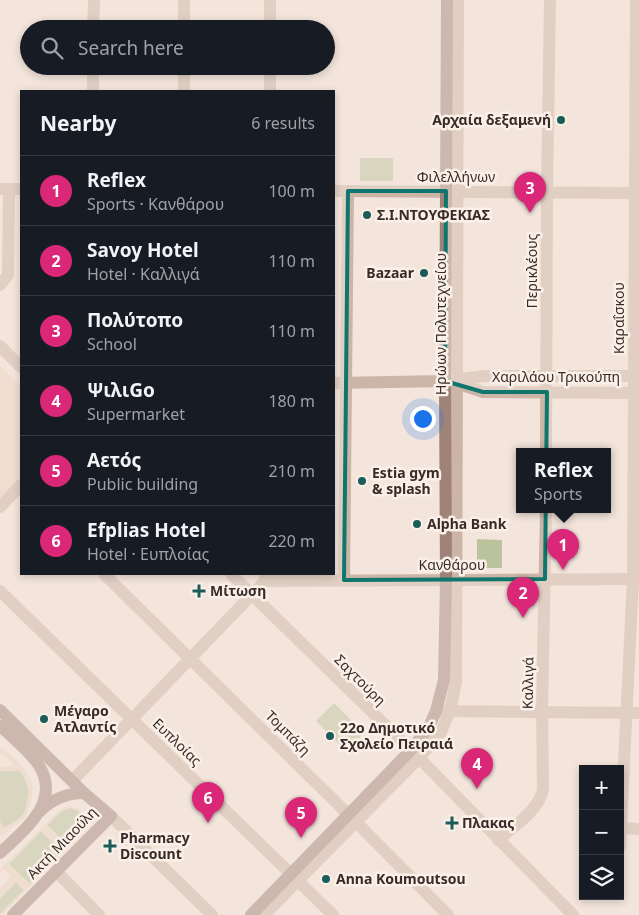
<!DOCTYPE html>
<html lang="en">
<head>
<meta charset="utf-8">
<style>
  body { margin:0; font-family:"Noto Sans",sans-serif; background:#242831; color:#f1f3f6 }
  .controls { position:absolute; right:15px; bottom:15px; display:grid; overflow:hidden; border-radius:0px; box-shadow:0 2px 8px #0003 }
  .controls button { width:45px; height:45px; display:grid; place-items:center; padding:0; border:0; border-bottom:1px solid #363941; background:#171b24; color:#f1f3f6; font:25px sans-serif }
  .you { position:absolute; left:422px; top:418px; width:18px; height:18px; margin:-12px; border:4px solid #fff; border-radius:50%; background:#1a73e8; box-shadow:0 0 0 8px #1a73e833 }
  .badge { display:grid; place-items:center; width:32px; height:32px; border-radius:50%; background:#db2777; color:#fff; font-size:16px; font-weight:700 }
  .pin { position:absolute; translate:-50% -41px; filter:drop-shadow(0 1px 2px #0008) }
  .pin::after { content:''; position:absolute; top:26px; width:18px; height:15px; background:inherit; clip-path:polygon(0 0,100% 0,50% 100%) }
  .popup { position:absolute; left:516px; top:448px; width:95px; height:65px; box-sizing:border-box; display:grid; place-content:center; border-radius:0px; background:#171b24; filter:drop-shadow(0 1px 4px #0005); font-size:16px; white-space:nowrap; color:#9ea1a6 }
  .popup b { font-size:19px; color:#f1f3f6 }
  .popup::after { content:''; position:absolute; left:50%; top:100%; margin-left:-10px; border:10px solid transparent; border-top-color:#171b24 }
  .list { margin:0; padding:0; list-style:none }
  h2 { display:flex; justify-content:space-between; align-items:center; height:65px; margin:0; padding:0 20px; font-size:21px }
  h2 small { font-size:16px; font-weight:400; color:#9ea1a6 }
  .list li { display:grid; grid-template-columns:32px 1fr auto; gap:15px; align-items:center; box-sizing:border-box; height:70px; padding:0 20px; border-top:1px solid #363941 }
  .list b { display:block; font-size:19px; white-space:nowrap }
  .list p { margin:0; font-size:16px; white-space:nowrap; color:#9ea1a6 }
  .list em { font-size:16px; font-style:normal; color:#9ea1a6 }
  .icon { flex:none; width:28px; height:28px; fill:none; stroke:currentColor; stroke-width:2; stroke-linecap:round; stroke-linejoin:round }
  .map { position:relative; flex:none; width:639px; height:915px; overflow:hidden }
  .search { position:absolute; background:#171b24; box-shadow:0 2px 8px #0003; left:20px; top:20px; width:315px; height:55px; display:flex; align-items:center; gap:12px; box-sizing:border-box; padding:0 18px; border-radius:28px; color:#9ea1a6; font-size:19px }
  .panel { position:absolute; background:#171b24; box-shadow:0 2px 8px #0003; left:20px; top:90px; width:315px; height:485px; border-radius:0px }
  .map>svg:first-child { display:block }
  .green { fill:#bac39b }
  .plaza { fill:#ecd5c2; fill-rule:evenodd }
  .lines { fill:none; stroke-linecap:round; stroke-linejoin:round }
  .minor { stroke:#ccb4a7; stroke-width:12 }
  .tertiary { stroke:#ccb4a7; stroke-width:12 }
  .secondary { stroke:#9f8278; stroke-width:12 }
  .marked { fill:none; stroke:#0f766e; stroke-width:4; stroke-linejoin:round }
  .poi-dot { fill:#1b5b58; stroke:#faf0e8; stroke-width:2 }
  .labels { text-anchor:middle; stroke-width:5; stroke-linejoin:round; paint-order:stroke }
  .poi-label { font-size:14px; font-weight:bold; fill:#382b28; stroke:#faf0e8; text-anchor:start }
  .street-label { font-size:14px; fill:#382b28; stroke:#faf0e8 }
</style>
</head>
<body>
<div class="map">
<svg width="639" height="915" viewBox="0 0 639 915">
  <rect width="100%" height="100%" fill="#f3e5dc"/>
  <g class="green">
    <rect x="360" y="158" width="33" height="23"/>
    <polygon points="477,539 502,540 502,568 477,568"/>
    <polygon points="334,703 364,733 346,751 316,721"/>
    <path d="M0,771H20C30,784 33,804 21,817C17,822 10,825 4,828L0,822Z"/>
    <path d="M70,808C81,809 89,819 82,830C79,835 72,840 67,845L47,825L62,811Z"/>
    <polygon points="41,831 62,851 30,884 9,864"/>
    <polygon points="16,882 24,890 0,914 0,898"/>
  </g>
  <g class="plaza">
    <polygon points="0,366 21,386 21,482 0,503"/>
    <polygon points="0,747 7,751 21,765 30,777 33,786 31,802 25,818 0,837 0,822 4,828 20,818 25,811 29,791 27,781 20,771 0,771 0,767 15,765 0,753"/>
    <path d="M70,806L80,809L86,817V827L83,832L2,915H0L24,890L16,882L0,898V888L11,877L3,869L0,872V869L61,809ZM70,808L75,809L82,814L85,822L82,831L67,845L47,825L62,811ZM41,831L61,851L29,884L9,864Z"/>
  </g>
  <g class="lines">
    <g class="minor">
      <polyline points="93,29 94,0"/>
      <polyline points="184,29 184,0"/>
      <polyline points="270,29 270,0"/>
      <polyline points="93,91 93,66"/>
      <polyline points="184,91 184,66"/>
      <polyline points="270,91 270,66"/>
      <polyline points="0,189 21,189"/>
      <polyline points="334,191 639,193"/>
      <polyline points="0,285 8,275 9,189"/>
      <polyline points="546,451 547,192 550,0"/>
      <polyline points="0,507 21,485"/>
      <polyline points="104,574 356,822 448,915"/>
      <polyline points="344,580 348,191"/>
      <polyline points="265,581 639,579"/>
      <polyline points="0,591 333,915"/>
      <polyline points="441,711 639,713"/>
      <polyline points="72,781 265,581 265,574"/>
      <polyline points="111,816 212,915"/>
      <polyline points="621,828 639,829"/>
      <path d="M498,840C514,826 538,811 543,790L542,711L546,509"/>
      <polyline points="620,846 633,579 636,0"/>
      <polyline points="56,871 99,915"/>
      <polyline points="264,915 419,758 441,732 450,711 456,682 458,0"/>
    </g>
    <g class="tertiary">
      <polyline points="0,346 21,367"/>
      <polyline points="453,382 483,392 639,393"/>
      <polyline points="334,383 445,381 484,376 639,376"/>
      <polyline points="231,574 419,758 573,915"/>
    </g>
    <g class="secondary">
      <polyline points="0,710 84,793 111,816 13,915"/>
      <path d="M0,726C11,736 30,752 38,764C63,801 24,830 0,853"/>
      <path d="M40,811C53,799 66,793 84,793"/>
      <polyline points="251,915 410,751 429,727 436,711 444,680 446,580 445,381 447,0"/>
    </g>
  </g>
  <path d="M0 0H639V915H0ZM348,191H446L445,381L483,392H547L545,579L344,580Z" fill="#f3e5dc" fill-opacity=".55" fill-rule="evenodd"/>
  <path class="marked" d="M348,191H446L445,381L483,392H547L545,579L344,580Z"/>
  <g class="poi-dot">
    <circle cx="561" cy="120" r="5"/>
    <circle cx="367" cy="215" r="5"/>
    <circle cx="424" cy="273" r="5"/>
    <circle cx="362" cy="481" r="5"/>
    <circle cx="417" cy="524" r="5"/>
    <path d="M196.5 583.5h5v5h5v5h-5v5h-5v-5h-5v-5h5z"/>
    <circle cx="44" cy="719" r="5"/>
    <circle cx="330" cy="736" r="5"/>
    <path d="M449.5 815.5h5v5h5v5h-5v5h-5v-5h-5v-5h5z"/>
    <path d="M107.5 838.5h5v5h5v5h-5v5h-5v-5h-5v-5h5z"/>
    <circle cx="326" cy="879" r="5"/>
  </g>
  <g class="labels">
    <g class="poi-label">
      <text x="551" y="125" text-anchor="end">Αρχαία δεξαμενή</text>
      <text x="377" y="220">Σ.Ι.ΝΤΟΥΦΕΚΙΑΣ</text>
      <text x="414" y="278" text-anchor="end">Bazaar</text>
      <text x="372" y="478">Estia gym<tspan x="372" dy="16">&amp; splash</tspan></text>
      <text x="427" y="529">Alpha Bank</text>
      <text x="210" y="596">Μίτωση</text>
      <text x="54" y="716">Μέγαρο<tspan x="54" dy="16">Ατλαντίς</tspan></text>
      <text x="340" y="733">22ο Δημοτικό<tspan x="340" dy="16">Σχολείο Πειραιά</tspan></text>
      <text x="462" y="828">Πλακας</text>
      <text x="120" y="843">Pharmacy<tspan x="120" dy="16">Discount</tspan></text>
      <text x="336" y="884">Anna Koumoutsou</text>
    </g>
    <g class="street-label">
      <text x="456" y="182">Φιλελλήνων</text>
      <text transform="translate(532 271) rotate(-90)" y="5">Περικλέους</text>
      <text transform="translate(619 318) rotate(-90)" y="5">Καραΐσκου</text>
      <text transform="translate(441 324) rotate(-90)" y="5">Ηρώων Πολυτεχνείου</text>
      <text x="556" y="382">Χαριλάου Τρικούπη</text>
      <text x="452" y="570">Κανθάρου</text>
      <text transform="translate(360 680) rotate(45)" y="5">Σαχτούρη</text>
      <text transform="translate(528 683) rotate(-89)" y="5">Καλλιγά</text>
      <text transform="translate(288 733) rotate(45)" y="5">Τομπάζη</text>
      <text transform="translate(177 742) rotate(44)" y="5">Ευπλοίας</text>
      <text transform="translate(62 843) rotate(-46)" y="5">Ακτή Μιαούλη</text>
    </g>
  </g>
</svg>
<div class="controls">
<button>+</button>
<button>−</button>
<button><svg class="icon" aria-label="layers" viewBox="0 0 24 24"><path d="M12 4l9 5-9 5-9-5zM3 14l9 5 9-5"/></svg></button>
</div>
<div class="you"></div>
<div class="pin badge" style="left:563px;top:570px">1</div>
<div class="popup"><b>Reflex</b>Sports</div>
<div class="pin badge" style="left:523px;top:618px">2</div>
<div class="pin badge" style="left:530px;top:213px">3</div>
<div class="pin badge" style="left:477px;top:789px">4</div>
<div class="pin badge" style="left:301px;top:838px">5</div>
<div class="pin badge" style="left:208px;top:823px">6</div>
<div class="search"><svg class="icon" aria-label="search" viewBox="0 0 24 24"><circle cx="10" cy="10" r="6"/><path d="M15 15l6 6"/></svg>Search here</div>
<section class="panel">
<h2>Nearby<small>6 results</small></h2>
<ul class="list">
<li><span class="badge">1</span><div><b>Reflex</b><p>Sports · Κανθάρου</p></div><em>100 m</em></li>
<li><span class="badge">2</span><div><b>Savoy Hotel</b><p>Hotel · Καλλιγά</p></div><em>110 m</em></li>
<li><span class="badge">3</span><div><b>Πολύτοπο</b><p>School</p></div><em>110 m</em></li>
<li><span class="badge">4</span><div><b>ΨιλιGo</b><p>Supermarket</p></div><em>180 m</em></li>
<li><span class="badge">5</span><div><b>Αετός</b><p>Public building</p></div><em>210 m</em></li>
<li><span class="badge">6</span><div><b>Efplias Hotel</b><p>Hotel · Ευπλοίας</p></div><em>220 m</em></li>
</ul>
</section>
</div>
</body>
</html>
